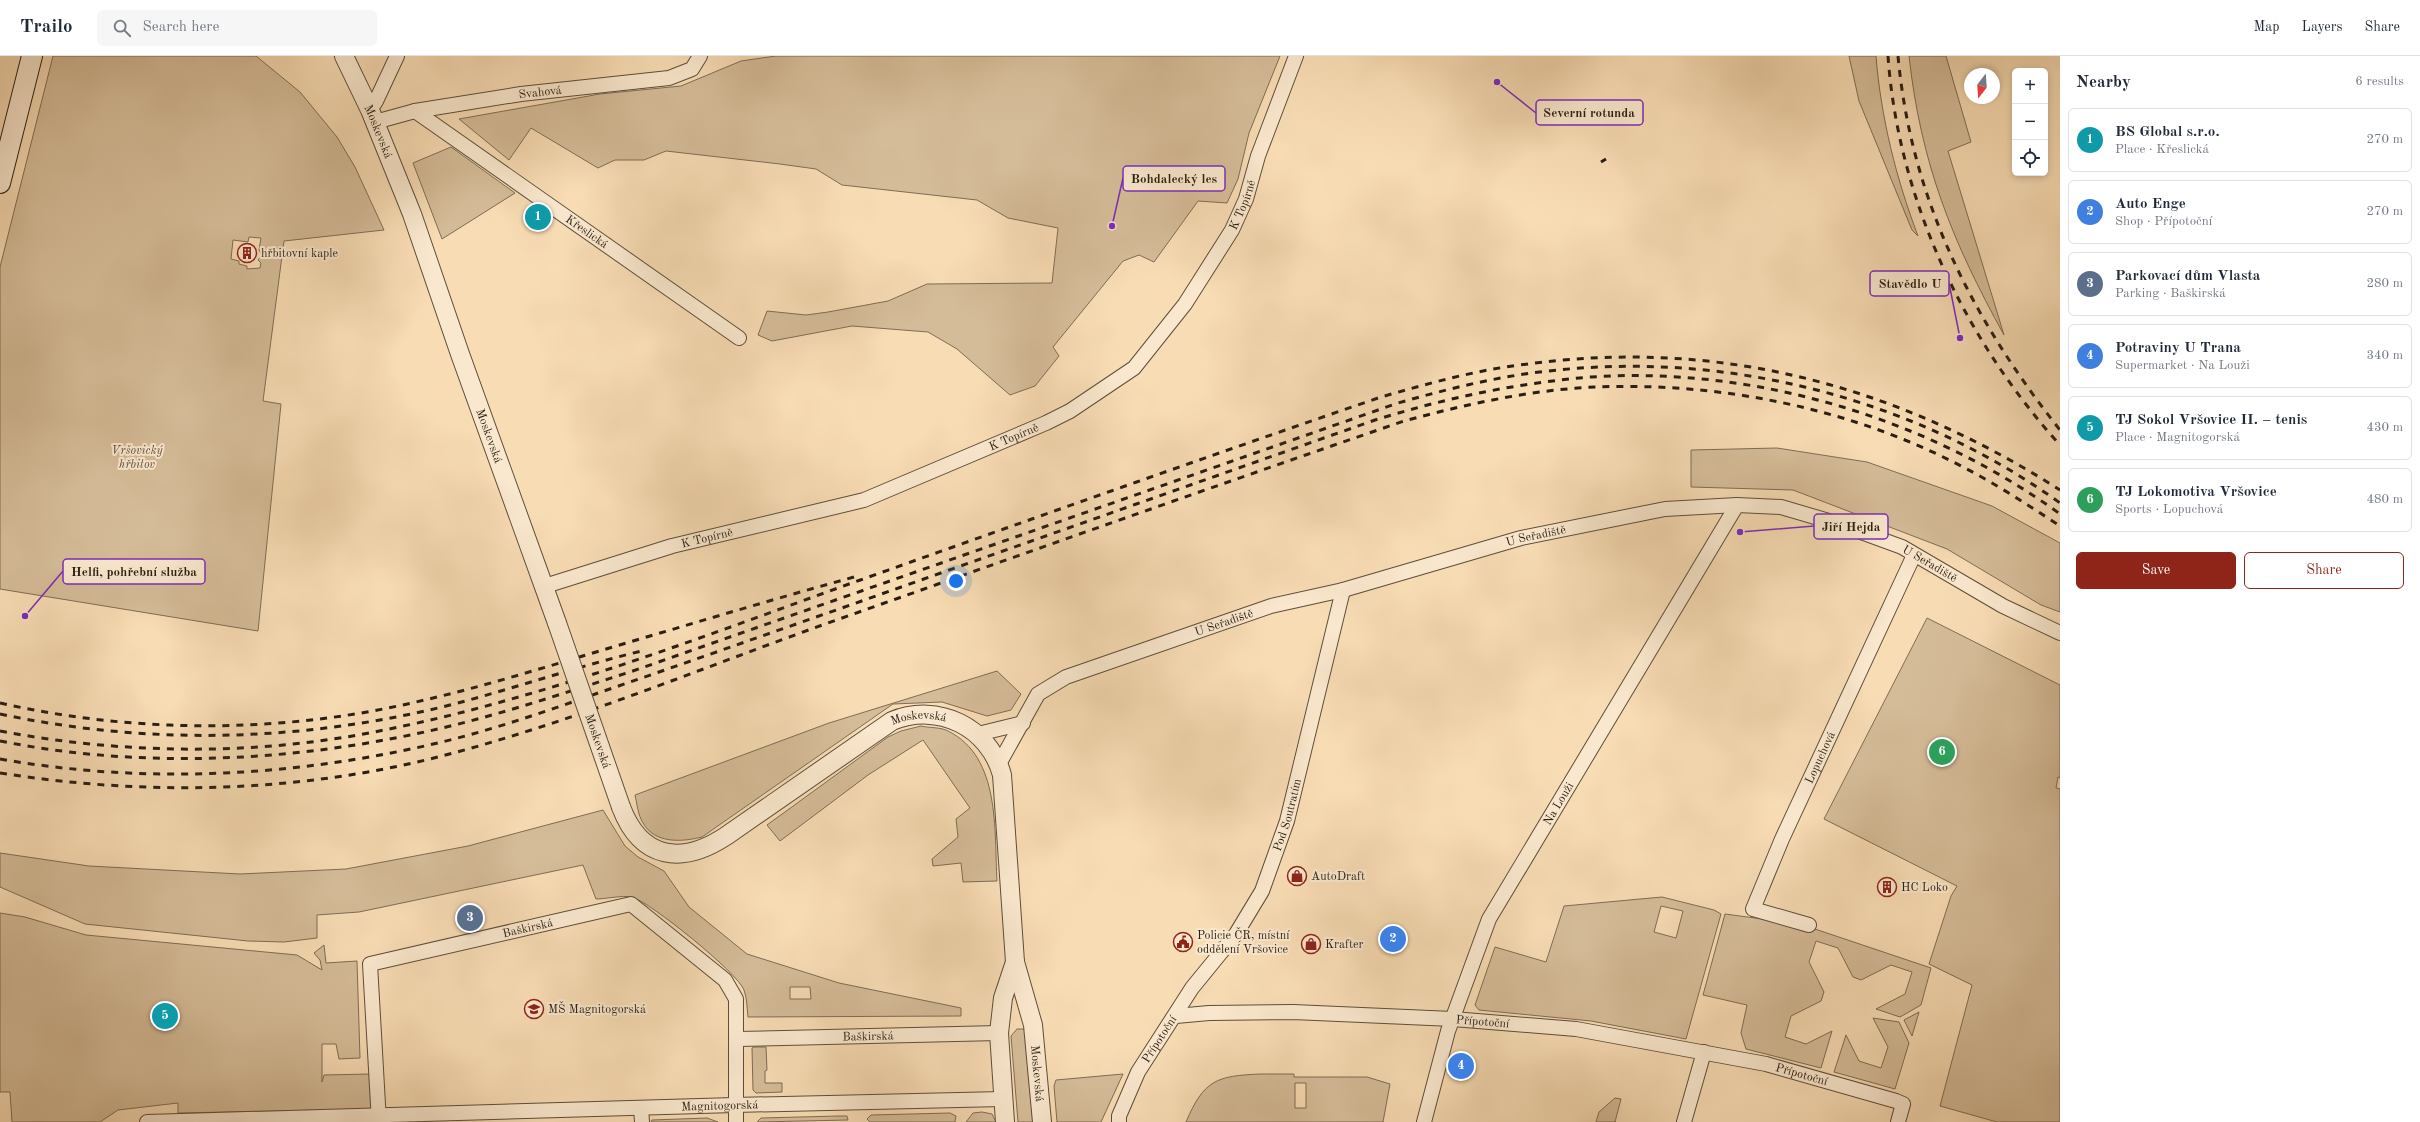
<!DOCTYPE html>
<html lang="en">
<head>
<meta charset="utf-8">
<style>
  body { margin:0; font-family:"Old Standard TT",serif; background:#f6f6f7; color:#1f2937 }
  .controls { position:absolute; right:12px; top:12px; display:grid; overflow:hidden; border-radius:6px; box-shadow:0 2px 6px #0003 }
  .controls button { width:36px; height:36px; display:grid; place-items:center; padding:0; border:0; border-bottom:1px solid #e0e1e3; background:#fff; color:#1f2937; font:20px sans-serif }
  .compass { position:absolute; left:1964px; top:12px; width:36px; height:36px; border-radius:50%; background:#fff; box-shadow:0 2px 6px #0003; rotate:197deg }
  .you { position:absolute; left:956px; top:525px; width:14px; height:14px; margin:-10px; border:3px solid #fff; border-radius:50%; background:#1a73e8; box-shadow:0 0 0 6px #1a73e833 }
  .badge { display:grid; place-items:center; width:26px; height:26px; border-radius:50%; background:#8f2418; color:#fff; font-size:13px; font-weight:700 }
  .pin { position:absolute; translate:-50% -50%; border:2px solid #fff; box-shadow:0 1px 4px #0006 }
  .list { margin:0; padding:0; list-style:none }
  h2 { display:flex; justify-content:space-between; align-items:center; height:52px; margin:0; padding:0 16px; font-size:17px }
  h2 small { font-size:13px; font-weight:400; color:#747a83 }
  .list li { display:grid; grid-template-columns:26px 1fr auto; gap:12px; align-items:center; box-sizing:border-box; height:64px; margin:0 8px 8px; padding:0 8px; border:1px solid #e0e1e3; border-radius:6px }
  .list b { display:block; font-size:15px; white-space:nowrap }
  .list p { margin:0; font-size:13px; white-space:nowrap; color:#747a83 }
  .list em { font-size:13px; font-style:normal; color:#747a83 }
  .actions { display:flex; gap:8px; padding:12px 16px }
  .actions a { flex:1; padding:9px 0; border:1px solid #8f2418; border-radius:6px; text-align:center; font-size:14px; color:#8f2418 }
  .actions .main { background:#8f2418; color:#fff }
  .icon { flex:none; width:22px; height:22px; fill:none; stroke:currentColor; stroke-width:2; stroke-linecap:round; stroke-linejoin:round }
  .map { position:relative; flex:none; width:2060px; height:1066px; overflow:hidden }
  header { display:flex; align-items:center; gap:24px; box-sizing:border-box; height:56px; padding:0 20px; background:#fff; border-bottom:1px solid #e0e1e3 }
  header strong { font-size:19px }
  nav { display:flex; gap:22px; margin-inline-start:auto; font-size:14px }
  .search { width:280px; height:36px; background:#f6f6f7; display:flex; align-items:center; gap:10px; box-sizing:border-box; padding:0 14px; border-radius:6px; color:#747a83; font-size:15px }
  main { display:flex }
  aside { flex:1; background:#fff }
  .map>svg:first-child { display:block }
  .green { fill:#d5bc98; stroke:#7f6d55; fill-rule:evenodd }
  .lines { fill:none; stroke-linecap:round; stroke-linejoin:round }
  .minor-casing { stroke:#5d4e3a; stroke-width:16 }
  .tertiary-casing { stroke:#5d4e3a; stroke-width:20 }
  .secondary-casing { stroke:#291e12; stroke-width:22 }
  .minor { stroke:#fae8ce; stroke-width:14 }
  .tertiary { stroke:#fae8ce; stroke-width:18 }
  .secondary { stroke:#fae8ce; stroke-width:20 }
  .rail { stroke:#291e12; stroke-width:3; stroke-dasharray:7 7; stroke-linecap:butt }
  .tertiary-bridge-casing { stroke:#5d4e3a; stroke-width:20; stroke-linecap:butt }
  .tertiary-bridge { stroke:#fae8ce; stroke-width:18 }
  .labels { text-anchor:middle; stroke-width:4; stroke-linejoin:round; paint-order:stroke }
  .street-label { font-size:12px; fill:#291e12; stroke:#fae8ce }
  .poi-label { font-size:12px; fill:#291e12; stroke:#fae8ce; text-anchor:start }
  .park-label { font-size:12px; font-style:italic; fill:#5d4d3a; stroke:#fae8ce }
  .leader { fill:none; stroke:#7b2cbf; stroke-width:1.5 }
  .callout-dot { fill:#7b2cbf; stroke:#fae8ce; stroke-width:1.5 }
  .callout { fill:#fae8ce; stroke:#7b2cbf; stroke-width:1.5 }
  .callout-label { font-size:13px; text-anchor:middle; font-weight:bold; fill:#291e12 }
</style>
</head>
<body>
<header>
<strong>Trailo</strong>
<div class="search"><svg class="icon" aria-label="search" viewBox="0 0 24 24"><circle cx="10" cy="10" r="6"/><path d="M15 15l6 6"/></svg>Search here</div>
<nav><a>Map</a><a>Layers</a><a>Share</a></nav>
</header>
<main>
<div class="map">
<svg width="2060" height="1066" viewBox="0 0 2060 1066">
  <rect width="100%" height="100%" fill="#f8dcb4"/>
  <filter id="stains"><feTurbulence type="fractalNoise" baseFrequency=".005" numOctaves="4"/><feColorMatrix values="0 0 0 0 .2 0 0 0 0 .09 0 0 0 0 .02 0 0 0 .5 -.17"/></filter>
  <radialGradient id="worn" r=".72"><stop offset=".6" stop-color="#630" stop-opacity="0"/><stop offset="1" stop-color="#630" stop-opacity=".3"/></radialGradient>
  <g class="green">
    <path d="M53,0H256L300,36L337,81L355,111L384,174L284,185L263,345L281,348L258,575L0,533V211ZM249,181L261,182L259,194L262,199L258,204L261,207L260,212L247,213V210L239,208V205L231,203L233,184L248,186Z"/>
    <polygon points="776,0 1280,0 1249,77 1238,123 1227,147 1198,145 1154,206 1139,199 1123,205 1053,291 1059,300 1035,330 1010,339 957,293 928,276 852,270 772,285 758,279 767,255 806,259 828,256 888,245 927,228 1052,227 1058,172 1008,162 977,144 842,129 816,113 780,108 666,95 644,104 615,104 598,112 531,72 509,104 459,63 600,38 681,30 741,5"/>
    <path d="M1849,0H1876C1881,62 1896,122 1918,180L1912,174L1859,45Z"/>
    <path d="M1909,0H1946L1971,86L1948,95L2004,279C1952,185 1921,108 1909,0Z"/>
    <polygon points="451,91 515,137 442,183 413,107"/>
    <polygon points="1777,392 1867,406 1992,450 2060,487 2060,556 2041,549 1947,493 1793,434 1691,431 1691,394"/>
    <polygon points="1927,562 2060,629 2060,722 2058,721 2056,732 2060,733 2060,1066 1997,1066 1940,1050 1972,929 1929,908 1951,840 1957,830 1824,763"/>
    <path d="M997,615L1021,638L1011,654L987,660L942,646L893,648L702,781C682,786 655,788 643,767C638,759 637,748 635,739L829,667Z"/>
    <path d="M921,670C929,672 941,671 948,675C1001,701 994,775 997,825L963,826L961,807L933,810L932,803L958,781L956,763L970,752L923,684L868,719L780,785L767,769L888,681L901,675Z"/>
    <path d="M603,754L625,790L638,801L664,815L689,851L747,898L839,927L961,952V960L748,961C747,952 747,942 744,934C738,917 650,846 632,841C622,839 606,843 596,843L583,809L359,856L317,859V882L284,886L248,885L85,868L0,831V797L89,810L240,818L346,813L468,790ZM790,931H810L811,943H790Z"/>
    <path d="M1662,841L1714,854L1721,858L1686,983L1591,965L1479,954L1475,949L1495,891L1546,906L1564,850ZM1661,850L1683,855L1676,882L1654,876Z"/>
    <polygon points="0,857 25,861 86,879 297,899 322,914 320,904 314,897 324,889 326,907 357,905 360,1002 339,1003 336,988 322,988 322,1026 324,1019 371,1018 372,1053 178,1057 178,1047 118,1054 100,1066 12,1066 10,1036 0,1036"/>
    <polygon points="1725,858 1800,868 1931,912 1921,949 1900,961 1876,953 1905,938 1912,916 1891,909 1861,924 1853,921 1838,892 1816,885 1809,906 1824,936 1821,945 1791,960 1785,981 1806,988 1832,975 1821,1012 1746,993 1741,977 1747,949 1703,939"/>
    <polygon points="1919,956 1912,980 1904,964"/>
    <polygon points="1873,962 1899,966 1909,987 1895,1033 1834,1016 1846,979 1859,1005 1881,1012 1888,991"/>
    <polygon points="1017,973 1025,973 1037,1066 1018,1066 1011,980"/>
    <polygon points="754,991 766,991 767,1014 765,1015 765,1027 782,1027 782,1036 756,1037 753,1034 752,992"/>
    <polygon points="1123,1018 1101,1066 1057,1066 1054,1030 1056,1024"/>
    <path d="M1260,1018H1294V1021H1367L1390,1028L1383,1066H1186C1204,1024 1216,1020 1260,1018ZM1295,1027H1306V1052H1295Z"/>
    <polygon points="1615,1042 1621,1043 1615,1066 1596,1066 1599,1056"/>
    <polygon points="982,1056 992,1058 996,1066 966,1066 973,1057"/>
    <polygon points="950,1057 956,1060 955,1066 870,1066 867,1063 871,1059"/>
    <polygon points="839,1060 847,1060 848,1064 757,1066 761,1062"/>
    <polygon points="707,1062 718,1066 651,1066 652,1064"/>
  </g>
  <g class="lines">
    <g class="minor-casing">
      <g id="minor">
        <polyline points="370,54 376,45 397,0"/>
        <path id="s1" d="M415,55L739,282"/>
        <path id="s2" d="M375,66L415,55L521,38L669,22L692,13L700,0"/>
        <path id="s3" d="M545,530L672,490L864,444L1046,367L1070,355L1134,312L1185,248L1232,174L1246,143L1258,100L1296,0"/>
        <polyline points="978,678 1023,667"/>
        <path id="s4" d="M999,708L1038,638L1066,621L1271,550L1343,534L1521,482L1665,453L1737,449L1781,451L1839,468L1902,491L2003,550L2060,577"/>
        <path id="s5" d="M1809,869L1753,853L1782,783L1914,499"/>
        <path id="s6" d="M1176,960L1209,957L1293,956L1453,963L1576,973L1766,1008L1896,1045L1903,1048L1898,1066"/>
        <path id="s7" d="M737,983L999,977"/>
        <polyline points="641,1052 642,1066"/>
        <path id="s8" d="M147,1066L735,1049L1003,1043"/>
        <path id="s9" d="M379,1066L370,908L631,848L725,924L736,943V1066"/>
        <path id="s10" d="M1119,1066V1060L1138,1016L1192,932L1236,878L1262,835L1287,765L1343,534"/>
        <path id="s11" d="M1424,1066L1448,975L1489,863L1737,449"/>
        <polyline points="1684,1066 1704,996"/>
      </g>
    </g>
    <g class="tertiary-casing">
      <g id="tertiary">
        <path id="s12" d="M344,0L370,54L412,158L460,298L557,567"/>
        <path id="s13" d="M621,751C641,804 682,809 726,780L892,665C938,646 989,671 1002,719L1015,906L1033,969L1042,1066"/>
        <polyline points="1005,1066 999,977 1003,942 1015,906"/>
      </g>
    </g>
    <g class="secondary-casing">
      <polyline id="secondary" points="0,127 32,0"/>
    </g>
    <use href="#minor" class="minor"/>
    <use href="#tertiary" class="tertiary"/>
    <use href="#secondary" class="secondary"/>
    <g class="rail">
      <path d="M1888,0C1898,143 1964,283 2060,389"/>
      <path d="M1898,0C1911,143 1972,263 2060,374"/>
      <polyline points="1601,106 1606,103"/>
      <path d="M0,647C120,674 246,677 367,656C451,641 532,615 613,591C694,567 774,543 854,521"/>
      <path d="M0,658C146,689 297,686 442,651C511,634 577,610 646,594"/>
      <path d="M0,675C122,698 252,700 374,676C536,645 694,584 849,528C1026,465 1203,402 1381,341C1427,328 1472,315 1520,309C1716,281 1894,328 2060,434"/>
      <path d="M0,685C141,713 290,706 429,675C497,660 564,637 630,616L1398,347C1451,332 1503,319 1558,314C1733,296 1917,344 2060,447"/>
      <path d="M0,703C143,728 288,721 429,689C487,676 544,656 601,636C680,609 759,581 839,553C1017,490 1196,427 1375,364C1446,342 1517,327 1591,321C1754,310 1928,362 2060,458"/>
      <path d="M0,717C146,740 295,737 438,701C571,667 699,613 828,567C1020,499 1212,431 1404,365C1467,348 1530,334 1595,331C1720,326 1851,352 1963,411C1996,428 2028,449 2060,470"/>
    </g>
    <g class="tertiary-bridge-casing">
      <g id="tertiary-bridge">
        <path id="s14" d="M557,567L621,751"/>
      </g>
    </g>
    <use href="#tertiary-bridge" class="tertiary-bridge"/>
  </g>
  <defs>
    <g id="building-ring" transform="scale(1)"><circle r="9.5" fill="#fae8ce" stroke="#8f2418" stroke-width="1.5"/><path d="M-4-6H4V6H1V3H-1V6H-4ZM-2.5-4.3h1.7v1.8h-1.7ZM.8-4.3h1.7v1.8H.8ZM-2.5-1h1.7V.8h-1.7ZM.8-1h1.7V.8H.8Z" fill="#8f2418"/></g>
    <g id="shop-ring" transform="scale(1)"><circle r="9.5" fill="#fae8ce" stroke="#8f2418" stroke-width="1.5"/><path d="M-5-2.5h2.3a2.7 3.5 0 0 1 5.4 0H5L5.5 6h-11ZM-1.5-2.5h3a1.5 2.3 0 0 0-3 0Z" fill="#8f2418"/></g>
    <g id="civic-ring" transform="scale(1)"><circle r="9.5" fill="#fae8ce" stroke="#8f2418" stroke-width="1.5"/><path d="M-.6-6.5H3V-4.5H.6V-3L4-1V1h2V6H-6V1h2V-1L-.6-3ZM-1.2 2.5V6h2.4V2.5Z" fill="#8f2418"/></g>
    <g id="school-ring" transform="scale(1)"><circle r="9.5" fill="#fae8ce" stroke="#8f2418" stroke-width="1.5"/><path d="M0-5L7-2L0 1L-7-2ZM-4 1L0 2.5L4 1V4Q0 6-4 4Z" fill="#8f2418"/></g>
  </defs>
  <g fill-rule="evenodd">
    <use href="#building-ring" x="247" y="197"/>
    <use href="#shop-ring" x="1297" y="820"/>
    <use href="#building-ring" x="1887" y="831"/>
    <use href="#civic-ring" x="1183" y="886"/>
    <use href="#shop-ring" x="1311" y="888"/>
    <use href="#school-ring" x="534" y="953"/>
  </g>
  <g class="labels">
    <g class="street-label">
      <text dy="4" stroke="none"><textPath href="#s2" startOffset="168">Svahová</textPath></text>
      <text dy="4" stroke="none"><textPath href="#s12" startOffset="83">Moskevská</textPath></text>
      <text dy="4" stroke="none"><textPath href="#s3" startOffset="829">K Topírně</textPath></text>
      <text dy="4" stroke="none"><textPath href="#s1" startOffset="210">Křeslická</textPath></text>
      <text dy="4" stroke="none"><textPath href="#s12" startOffset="407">Moskevská</textPath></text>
      <text dy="4" stroke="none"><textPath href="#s3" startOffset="493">K Topírně</textPath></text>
      <text dy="4" stroke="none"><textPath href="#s4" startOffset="604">U Seřadiště</textPath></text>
      <text dy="4" stroke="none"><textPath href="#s3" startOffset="169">K Topírně</textPath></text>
      <text dy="4" stroke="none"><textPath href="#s4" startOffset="1012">U Seřadiště</textPath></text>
      <text dy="4" stroke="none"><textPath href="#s4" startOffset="280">U Seřadiště</textPath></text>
      <text dy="4" stroke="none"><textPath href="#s13" startOffset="360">Moskevská</textPath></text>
      <text dy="4" stroke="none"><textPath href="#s14" startOffset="125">Moskevská</textPath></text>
      <text dy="4" stroke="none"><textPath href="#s5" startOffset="224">Lopuchová</textPath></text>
      <text dy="4" stroke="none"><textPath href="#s11" startOffset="348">Na Louži</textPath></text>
      <text dy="4" stroke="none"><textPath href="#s10" startOffset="354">Pod Soutratím</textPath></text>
      <text dy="4" stroke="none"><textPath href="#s9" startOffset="320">Baškirská</textPath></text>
      <text dy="4" stroke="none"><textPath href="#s6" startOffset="307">Přípotoční</textPath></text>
      <text dy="4" stroke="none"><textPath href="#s7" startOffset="131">Baškirská</textPath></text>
      <text dy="4" stroke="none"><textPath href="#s10" startOffset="93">Přípotoční</textPath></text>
      <text dy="4" stroke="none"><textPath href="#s13" startOffset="773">Moskevská</textPath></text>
      <text dy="4" stroke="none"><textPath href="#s6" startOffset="631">Přípotoční</textPath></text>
      <text dy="4" stroke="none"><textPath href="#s8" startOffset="573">Magnitogorská</textPath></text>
    </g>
    <g class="poi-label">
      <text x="261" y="201">hřbitovní kaple</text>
      <text x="1311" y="824">AutoDraft</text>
      <text x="1901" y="835">HC Loko</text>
      <text x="1197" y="883">Policie ČR, místní<tspan x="1197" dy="14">oddělení Vršovice</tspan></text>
      <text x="1325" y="892">Krafter</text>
      <text x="548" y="957">MŠ Magnitogorská</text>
    </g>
    <g class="park-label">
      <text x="137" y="398">Vršovický<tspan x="137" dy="14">hřbitov</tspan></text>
    </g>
  </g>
  <path class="leader" d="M1497 26L1536 57M1112 170L1123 122M1960 282L1949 227M1740 476L1814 470M25 560L63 515"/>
  <g class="callout-dot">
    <circle cx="1497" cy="26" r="4"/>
    <circle cx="1112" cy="170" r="4"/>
    <circle cx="1960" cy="282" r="4"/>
    <circle cx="1740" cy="476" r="4"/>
    <circle cx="25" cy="560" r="4"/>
  </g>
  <g class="callout">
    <rect x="1536" y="44" width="107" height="25" rx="4"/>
    <rect x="1123" y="110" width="102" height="25" rx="4"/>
    <rect x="1870" y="215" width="79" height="25" rx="4"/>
    <rect x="1814" y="458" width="74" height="25" rx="4"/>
    <rect x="63" y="503" width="142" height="25" rx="4"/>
  </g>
  <g class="callout-label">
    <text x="1589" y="61">Severní rotunda</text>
    <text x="1174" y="127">Bohdalecký les</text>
    <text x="1910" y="232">Stavědlo U</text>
    <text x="1851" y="475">Jiří Hejda</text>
    <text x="134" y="520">Helfi, pohřební služba</text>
  </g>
  <rect width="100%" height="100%" filter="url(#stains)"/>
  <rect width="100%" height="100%" fill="url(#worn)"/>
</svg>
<div class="controls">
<button>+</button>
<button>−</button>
<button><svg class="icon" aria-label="locate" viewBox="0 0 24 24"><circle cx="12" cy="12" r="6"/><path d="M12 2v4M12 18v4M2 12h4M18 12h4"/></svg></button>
</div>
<svg class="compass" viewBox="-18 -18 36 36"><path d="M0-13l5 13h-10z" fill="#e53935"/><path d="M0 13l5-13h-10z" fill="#747a83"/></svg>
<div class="you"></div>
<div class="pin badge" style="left:538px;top:161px;background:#0f9aa8">1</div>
<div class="pin badge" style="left:1393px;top:883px;background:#3f7fe0">2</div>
<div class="pin badge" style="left:470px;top:862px;background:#5c6f8a">3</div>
<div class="pin badge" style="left:1461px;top:1010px;background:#3f7fe0">4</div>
<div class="pin badge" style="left:165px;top:960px;background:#0f9aa8">5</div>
<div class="pin badge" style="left:1942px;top:696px;background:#2e9e5b">6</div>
</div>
<aside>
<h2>Nearby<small>6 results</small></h2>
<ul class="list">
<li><span class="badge" style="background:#0f9aa8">1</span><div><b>BS Global s.r.o.</b><p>Place · Křeslická</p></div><em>270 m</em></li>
<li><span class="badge" style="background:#3f7fe0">2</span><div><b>Auto Enge</b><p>Shop · Přípotoční</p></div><em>270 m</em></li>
<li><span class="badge" style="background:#5c6f8a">3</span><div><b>Parkovací dům Vlasta</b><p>Parking · Baškirská</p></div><em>280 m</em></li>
<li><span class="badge" style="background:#3f7fe0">4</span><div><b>Potraviny U Trana</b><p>Supermarket · Na Louži</p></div><em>340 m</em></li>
<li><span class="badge" style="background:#0f9aa8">5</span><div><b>TJ Sokol Vršovice II. – tenis</b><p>Place · Magnitogorská</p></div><em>430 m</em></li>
<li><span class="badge" style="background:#2e9e5b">6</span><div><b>TJ Lokomotiva Vršovice</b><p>Sports · Lopuchová</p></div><em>480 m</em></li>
</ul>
<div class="actions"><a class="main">Save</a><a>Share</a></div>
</aside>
</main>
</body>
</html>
